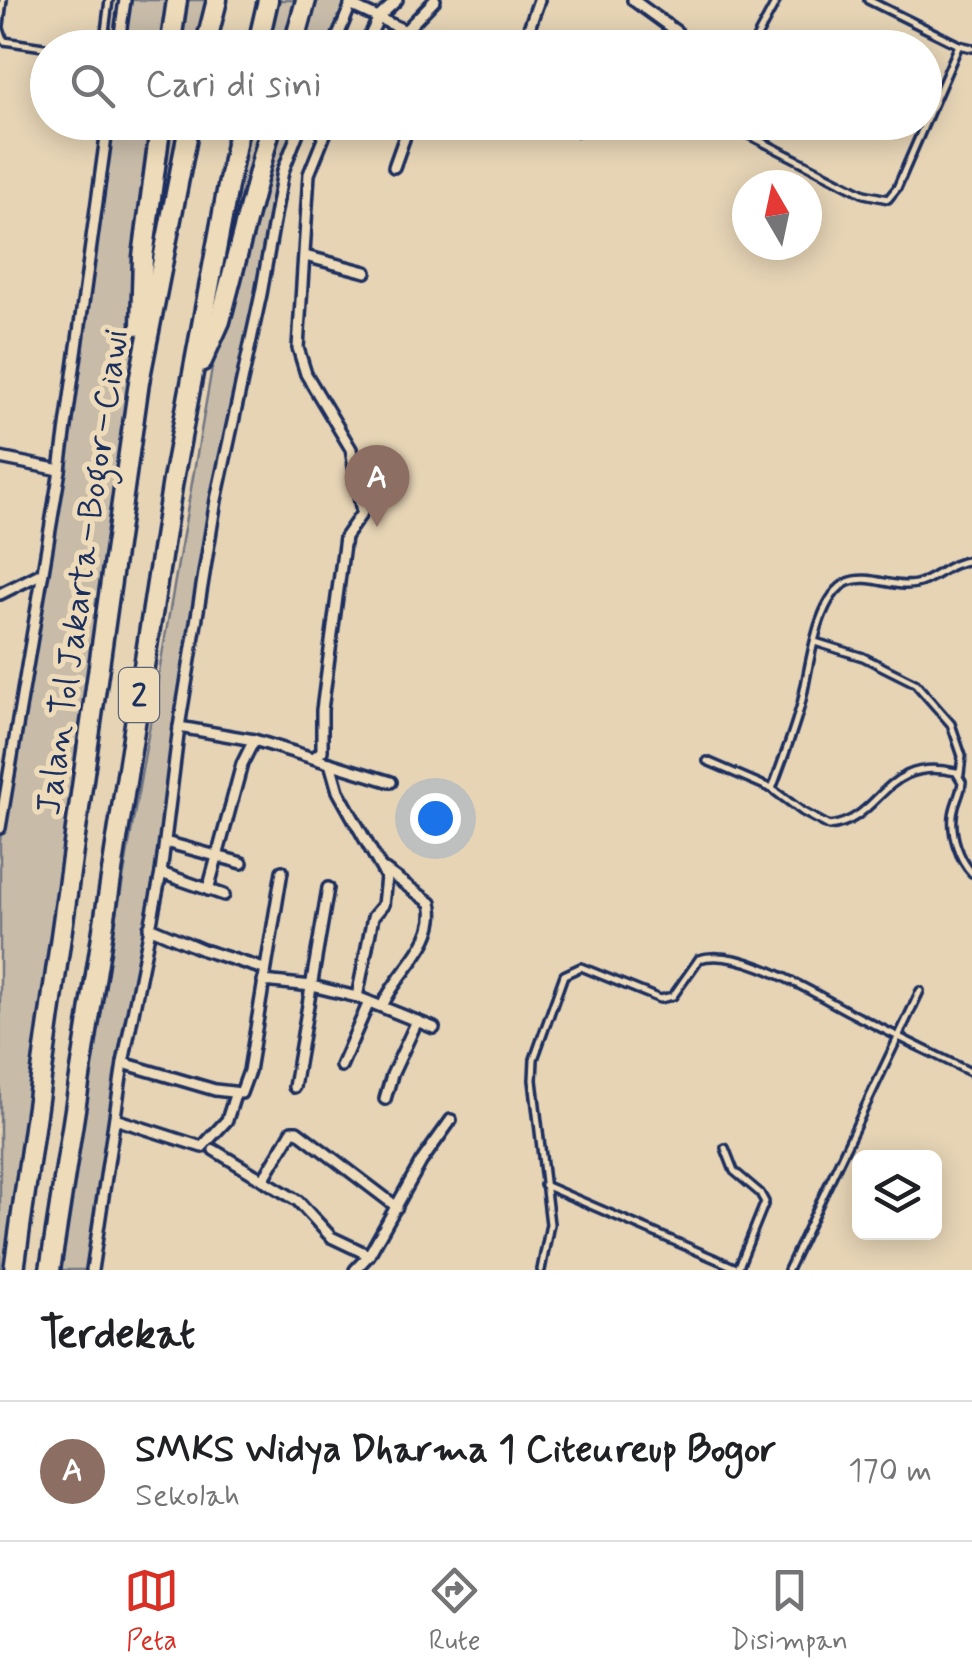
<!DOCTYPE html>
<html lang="id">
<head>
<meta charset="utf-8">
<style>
  body { margin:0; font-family:Mynerve,sans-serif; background:#f2f2f2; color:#202124 }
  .controls { position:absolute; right:30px; bottom:30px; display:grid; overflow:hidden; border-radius:15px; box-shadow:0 5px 25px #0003 }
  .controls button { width:90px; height:90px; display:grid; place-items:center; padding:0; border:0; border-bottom:2px solid #e0e0e0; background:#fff; color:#202124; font:50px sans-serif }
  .compass { position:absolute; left:732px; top:170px; width:90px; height:90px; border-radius:50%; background:#fff; box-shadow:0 5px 25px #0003; rotate:351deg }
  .you { position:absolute; left:435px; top:818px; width:35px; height:35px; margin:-25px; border:8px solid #fff; border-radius:50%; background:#1a73e8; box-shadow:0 0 0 15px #1a73e833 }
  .badge { display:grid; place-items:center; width:65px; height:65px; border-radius:50%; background:#d93025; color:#fff; font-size:32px; font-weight:700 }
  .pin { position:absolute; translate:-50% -82px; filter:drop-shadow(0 2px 5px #0008) }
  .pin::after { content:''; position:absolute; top:52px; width:35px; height:30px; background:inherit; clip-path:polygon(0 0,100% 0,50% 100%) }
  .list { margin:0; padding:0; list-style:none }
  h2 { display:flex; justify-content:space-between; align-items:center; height:130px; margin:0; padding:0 40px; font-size:42px }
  h2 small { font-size:32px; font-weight:400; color:#757577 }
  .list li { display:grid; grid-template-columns:65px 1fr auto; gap:30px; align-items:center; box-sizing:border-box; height:140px; padding:0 40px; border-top:2px solid #e0e0e0 }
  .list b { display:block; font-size:38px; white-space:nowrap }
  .list p { margin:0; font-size:32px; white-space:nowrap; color:#757577 }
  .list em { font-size:32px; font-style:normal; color:#757577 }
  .icon { flex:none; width:55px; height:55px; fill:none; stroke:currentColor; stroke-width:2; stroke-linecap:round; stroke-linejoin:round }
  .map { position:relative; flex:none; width:972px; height:1270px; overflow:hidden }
  .search { position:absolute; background:#fff; box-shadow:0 5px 25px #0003; left:30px; right:30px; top:30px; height:110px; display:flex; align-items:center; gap:25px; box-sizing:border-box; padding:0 35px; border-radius:55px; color:#757577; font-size:38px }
  .sheet { height:270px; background:#fff }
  nav { display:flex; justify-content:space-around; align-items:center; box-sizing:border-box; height:140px; border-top:2px solid #e0e0e0; background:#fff; font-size:28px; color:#757577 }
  nav a { display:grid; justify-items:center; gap:5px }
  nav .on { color:#d93025 }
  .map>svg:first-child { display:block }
  .green { fill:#c8bca9; stroke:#727684; stroke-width:2.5 }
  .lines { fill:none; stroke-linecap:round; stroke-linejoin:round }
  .lane-casing { stroke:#1b2f5e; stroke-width:12 }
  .street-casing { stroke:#1b2f5e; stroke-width:16 }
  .highway-casing { stroke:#1b2f5e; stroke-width:25 }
  .lane { stroke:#eedbb9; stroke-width:5 }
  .street { stroke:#eedbb9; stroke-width:9 }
  .highway { stroke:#eedbb9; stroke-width:18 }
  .labels { text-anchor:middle; stroke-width:10; stroke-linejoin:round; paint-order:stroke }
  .shield { fill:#eedbb9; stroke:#5a6379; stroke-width:2.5 }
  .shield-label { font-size:32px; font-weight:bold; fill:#1b2f5e }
  .street-label { font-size:35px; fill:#1b2f5e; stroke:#eedbb9 }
</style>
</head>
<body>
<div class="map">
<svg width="972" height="1270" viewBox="0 0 972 1270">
  <rect width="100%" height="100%" fill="#e6d4b5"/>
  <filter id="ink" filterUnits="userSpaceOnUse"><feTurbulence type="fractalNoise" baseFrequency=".01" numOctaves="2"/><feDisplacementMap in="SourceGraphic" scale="20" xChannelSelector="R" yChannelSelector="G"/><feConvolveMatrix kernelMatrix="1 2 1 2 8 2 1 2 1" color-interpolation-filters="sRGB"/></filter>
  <g filter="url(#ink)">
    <g class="green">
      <polygon points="126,0 219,0 207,47 119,48"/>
      <polygon points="268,0 353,0 333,47 257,48"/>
      <polygon points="108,123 190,123 139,382 13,1270 0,1270 0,841"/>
      <polygon points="241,123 302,123 290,150 200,590 92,1270 55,1270 220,322"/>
    </g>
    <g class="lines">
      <g class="lane-casing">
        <g id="lane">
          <polyline points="868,0 959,45 972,48"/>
          <polyline points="0,25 3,0"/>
          <polyline points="0,29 4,41 50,48"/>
          <polyline points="103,48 109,0"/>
          <polyline points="751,48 777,0"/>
          <polyline points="731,122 743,132 864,194 888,199 897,188 959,45"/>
          <polyline points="815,642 863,657 915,683 951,724 962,756 960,774"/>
          <path d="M707,761L772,789L803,812L829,826C883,820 882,755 956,772L962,782C961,794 954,804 953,816C951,835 959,859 972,873"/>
          <path d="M772,789C782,762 792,736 800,708C809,677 814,597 848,582C869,573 893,589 916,584C937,579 946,563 972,560"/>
          <polyline points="725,1148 734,1171 760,1193 765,1202 738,1269"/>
          <polyline points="544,1185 741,1270"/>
          <path d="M541,1270L550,1224L533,1080L534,1059L564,975L581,967L660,999L673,996L699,959C742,945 820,998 859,1017C896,1036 934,1054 972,1073"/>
          <polyline points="788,1270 920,991"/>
        </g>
      </g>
      <g class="street-casing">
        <g id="street">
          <polyline points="633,0 677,32"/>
          <polyline points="350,5 443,48"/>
          <polyline points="406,30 435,0"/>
          <polyline points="118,48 125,0"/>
          <polyline points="333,48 351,4"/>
          <polyline points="364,48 379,17 397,0"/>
          <polyline points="522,48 539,0"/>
          <path d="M434,122C450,128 470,136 483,122"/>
          <polyline points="577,130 579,122"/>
          <polyline points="394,167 410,122"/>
          <polyline points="305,256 366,272"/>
          <polyline points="0,458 60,470"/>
          <polyline points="0,594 42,573"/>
          <polyline points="179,727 254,740 391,782"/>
          <polyline points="315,757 322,751 322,710 345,537 362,513 351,449 306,374 298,348 309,174 330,122"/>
          <polyline points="330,763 338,791 386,877 383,905 373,917 357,997"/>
          <polyline points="0,828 60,470 108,122"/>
          <polyline points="165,842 242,863"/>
          <polyline points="161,873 224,895"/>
          <polyline points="208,890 242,764 254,740"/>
          <polyline points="149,927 203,950 264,969"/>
          <polyline points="263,981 312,986 357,997 434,1028"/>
          <path d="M383,1005C395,974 441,941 431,903L385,870"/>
          <polyline points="123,1063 215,1090 241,1093 249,1071 282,871"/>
          <polyline points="341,1066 369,1002"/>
          <polyline points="294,1087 328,888"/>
          <polyline points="385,1099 392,1075 417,1021"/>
          <polyline points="115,1119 202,1147 227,1120 235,1095"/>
          <polyline points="214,1150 298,1201 331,1237 369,1255"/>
          <polyline points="263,1180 292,1131 297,1131 397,1207"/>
          <polyline points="92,1270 123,1063 161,873 179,727 216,500 261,294 283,171 302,122"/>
          <polyline points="355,1270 369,1255 421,1162 451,1120"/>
        </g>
      </g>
      <g class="highway-casing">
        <g id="highway">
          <polyline points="170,48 177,0"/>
          <polyline points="205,48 217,0"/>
          <polyline points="257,48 268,0"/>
          <polyline points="293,48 306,0"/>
          <polyline points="141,326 143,257 161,122"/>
          <polyline points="202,361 220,321 272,122"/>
          <polyline points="14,1270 139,382 190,122"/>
          <polyline points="50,1270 173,480 240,122"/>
        </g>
      </g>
      <use href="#lane" class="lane"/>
      <use href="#street" class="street"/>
      <use href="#highway" class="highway"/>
    </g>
  </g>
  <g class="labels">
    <rect class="shield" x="119" y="668" width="40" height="54" rx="8"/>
    <g class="shield-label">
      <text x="139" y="706">2</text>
    </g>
    <g class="street-label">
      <text transform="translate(81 572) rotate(-82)" y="12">Jalan Tol Jakarta–Bogor–Ciawi</text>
    </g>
  </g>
</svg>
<div class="controls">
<button><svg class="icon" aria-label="layers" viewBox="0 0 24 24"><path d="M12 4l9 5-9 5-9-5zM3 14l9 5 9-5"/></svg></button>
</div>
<svg class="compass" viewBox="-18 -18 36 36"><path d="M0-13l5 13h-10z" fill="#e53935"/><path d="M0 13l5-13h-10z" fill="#757577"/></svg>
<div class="you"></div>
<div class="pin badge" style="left:377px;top:527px;background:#8d6e63">A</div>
<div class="search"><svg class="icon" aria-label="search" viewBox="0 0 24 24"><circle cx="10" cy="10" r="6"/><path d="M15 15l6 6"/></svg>Cari di sini</div>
</div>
<section class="sheet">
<h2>Terdekat<small></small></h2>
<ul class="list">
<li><span class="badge" style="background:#8d6e63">A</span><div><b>SMKS Widya Dharma 1 Citeureup Bogor</b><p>Sekolah</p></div><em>170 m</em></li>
</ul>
</section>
<nav>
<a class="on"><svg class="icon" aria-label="map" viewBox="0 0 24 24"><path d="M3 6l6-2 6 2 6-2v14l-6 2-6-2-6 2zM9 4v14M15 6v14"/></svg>Peta</a>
<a><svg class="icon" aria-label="directions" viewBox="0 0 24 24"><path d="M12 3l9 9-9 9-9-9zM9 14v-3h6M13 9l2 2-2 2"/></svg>Rute</a>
<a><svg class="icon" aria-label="saved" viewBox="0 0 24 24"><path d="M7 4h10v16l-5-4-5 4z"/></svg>Disimpan</a>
</nav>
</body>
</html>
